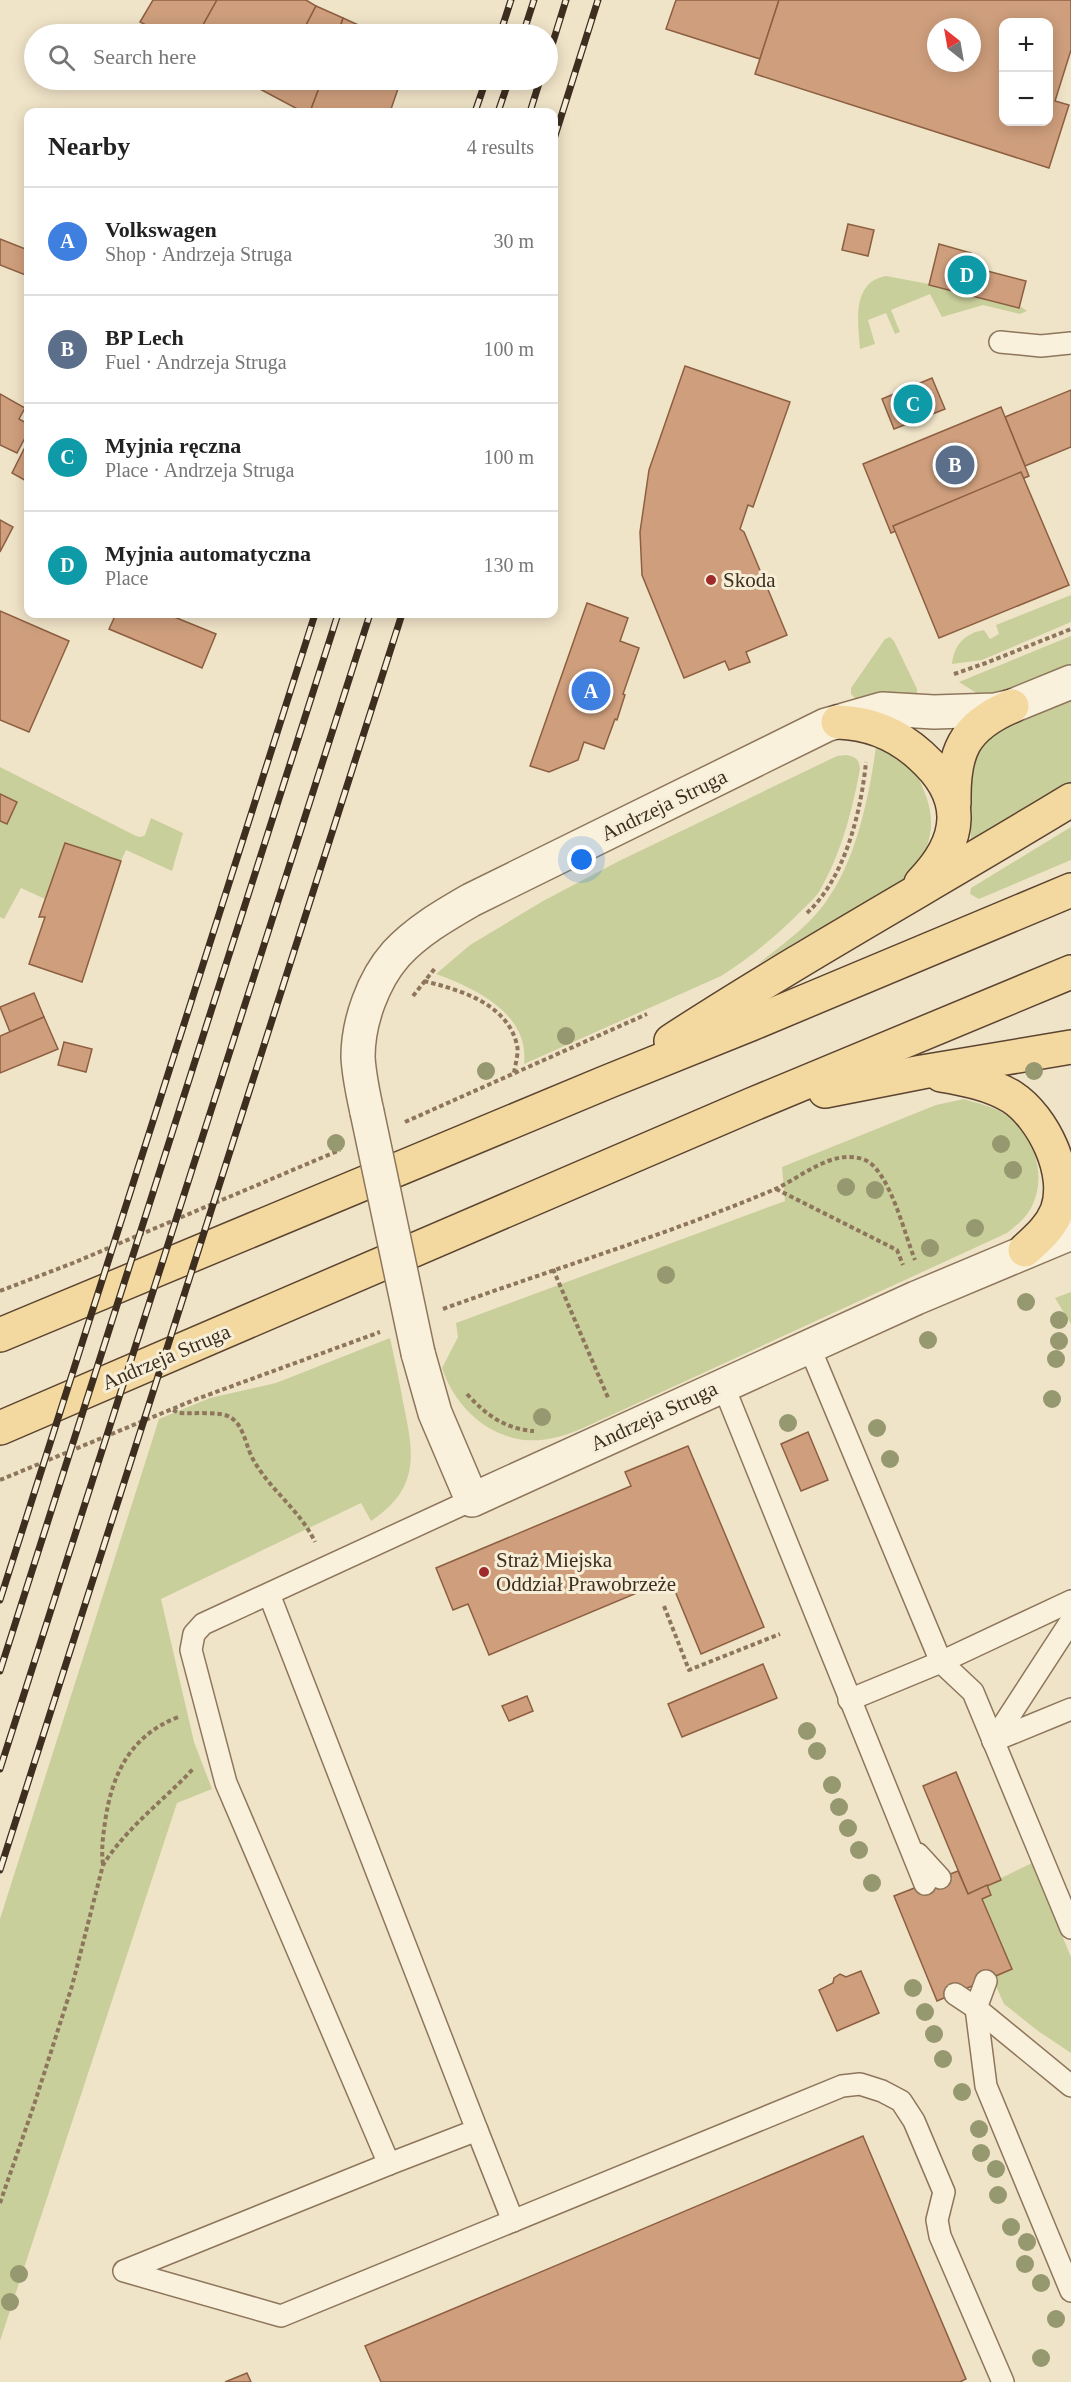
<!DOCTYPE html>
<html lang="en">
<head>
<meta charset="utf-8">
<style>
  body { margin:0; font-family:Georgia,serif; background:#f2f2f2; color:#222 }
  .controls { position:absolute; right:18px; top:18px; display:grid; overflow:hidden; border-radius:12px; box-shadow:0 3px 15px #0003 }
  .controls button { width:54px; height:54px; display:grid; place-items:center; padding:0; border:0; border-bottom:2px solid #e0e0e0; background:#fff; color:#222; font:30px sans-serif }
  .compass { position:absolute; left:927px; top:18px; width:54px; height:54px; border-radius:50%; background:#fff; box-shadow:0 3px 15px #0003; rotate:329deg }
  .you { position:absolute; left:582px; top:860px; width:21px; height:21px; margin:-15px; border:4px solid #fff; border-radius:50%; background:#1a73e8; box-shadow:0 0 0 9px #1a73e833 }
  .badge { display:grid; place-items:center; width:39px; height:39px; border-radius:50%; background:#9e2a2b; color:#fff; font-size:20px; font-weight:700 }
  .pin { position:absolute; translate:-50% -50%; border:3px solid #fff; box-shadow:0 2px 6px #0006 }
  .list { margin:0; padding:0; list-style:none }
  h2 { display:flex; justify-content:space-between; align-items:center; height:78px; margin:0; padding:0 24px; font-size:26px }
  h2 small { font-size:20px; font-weight:400; color:#767676 }
  .list li { display:grid; grid-template-columns:39px 1fr auto; gap:18px; align-items:center; box-sizing:border-box; height:108px; padding:0 24px; border-top:2px solid #e0e0e0 }
  .list b { display:block; font-size:22px; white-space:nowrap }
  .list p { margin:0; font-size:20px; white-space:nowrap; color:#767676 }
  .list em { font-size:20px; font-style:normal; color:#767676 }
  .icon { flex:none; width:33px; height:33px; fill:none; stroke:currentColor; stroke-width:2; stroke-linecap:round; stroke-linejoin:round }
  .map { position:relative; flex:none; width:1071px; height:2382px; overflow:hidden }
  .search { position:absolute; background:#fff; box-shadow:0 3px 15px #0003; left:24px; top:24px; width:534px; height:66px; display:flex; align-items:center; gap:15px; box-sizing:border-box; padding:0 21px; border-radius:33px; color:#767676; font-size:22px }
  .panel { position:absolute; background:#fff; box-shadow:0 3px 15px #0003; left:24px; top:108px; width:534px; height:510px; border-radius:12px }
  .map>svg:first-child { display:block }
  .green { fill:#c9cf9b }
  .building { fill:#cf9f7d; stroke:#8d5f41; stroke-width:1.5; fill-rule:evenodd }
  .lines { fill:none; stroke-linecap:round; stroke-linejoin:round }
  .lane-casing { stroke:#8d765c; stroke-width:24 }
  .street-casing { stroke:#8d765c; stroke-width:36 }
  .primary-casing { stroke:#5b4430; stroke-width:36 }
  .path { stroke:#8d765c; stroke-width:4; stroke-dasharray:4.5 3; stroke-linecap:butt }
  .lane { stroke:#faf1dc; stroke-width:21 }
  .street { stroke:#faf1dc; stroke-width:33 }
  .primary { stroke:#f3d9a0; stroke-width:33 }
  .rail-casing { stroke:#3d2e20; stroke-width:7 }
  .rail { stroke:#f7eed8; stroke-width:4.5; stroke-dasharray:14; stroke-linecap:butt }
  .street-bridge-casing { stroke:#8d765c; stroke-width:36; stroke-linecap:butt }
  .street-bridge { stroke:#faf1dc; stroke-width:33 }
  .tree { fill:#96986f }
  .poi-dot { fill:#9e2a2b; stroke:#f7eed8; stroke-width:2 }
  .labels { text-anchor:middle; stroke-width:6; stroke-linejoin:round; paint-order:stroke }
  .poi-label { font-size:21px; fill:#3d2e20; stroke:#f7eed8; text-anchor:start }
  .street-label { font-size:21px; fill:#3d2e20; stroke:#f7eed8 }
</style>
</head>
<body>
<div class="map">
<svg width="1071" height="2382" viewBox="0 0 1071 2382">
  <rect width="100%" height="100%" fill="#f0e4c8"/>
  <g class="green">
    <path d="M886,276L929,284L1019,308L1020,306L1027,311L1020,314L983,305L942,317L930,294L891,310L900,332L895,334L886,313L868,320L875,344L860,349C858,323 851,282 886,276Z"/>
    <path d="M1071,595V622L982,660L952,664C954,645 965,633 984,630L990,639L999,634L996,625Z"/>
    <polygon points="1071,636 1071,665 999,694 978,694 959,682"/>
    <polygon points="890,637 894,641 917,689 917,696 909,699 855,698 851,694 851,688 885,639"/>
    <polygon points="1071,699 1071,782 974,841 971,839 968,799 979,745 1000,728"/>
    <path d="M880,746C889,752 903,758 911,766C917,773 921,783 924,791C940,828 928,860 897,884L758,964C783,944 812,924 829,897C857,856 869,796 876,747Z"/>
    <path d="M846,755C856,757 859,759 860,769C852,812 841,854 819,892C815,898 809,903 803,909C779,934 751,957 721,976L524,1064C530,1014 475,988 436,974L470,945L543,901L619,861L837,756Z"/>
    <polygon points="0,767 136,836 141,837 145,835 151,818 183,833 172,871 126,850 121,861 65,844 45,899 21,888 4,919 0,917 0,821 7,824 17,802 0,794"/>
    <polygon points="1071,827 1071,860 979,899 970,894 971,888"/>
    <path d="M964,1099C976,1103 992,1106 1003,1113C1033,1131 1048,1174 1032,1206C1027,1217 1017,1225 1007,1233L614,1414C595,1422 574,1434 553,1438C502,1450 457,1414 442,1368L458,1337L456,1323L785,1201L782,1167L936,1105Z"/>
    <polygon points="1071,1292 1071,1324 1055,1298"/>
    <path d="M390,1338C395,1361 400,1384 404,1407C415,1457 418,1490 371,1521L361,1503L161,1599L194,1742L212,1789L177,1803L0,2341V1919L159,1419L210,1398L276,1383Z"/>
    <polygon points="1032,1863 1071,1957 1071,2053 1038,2031 1004,2004 992,1977 1012,1969 982,1899 991,1895 987,1885"/>
  </g>
  <g class="building">
    <polygon points="153,0 217,0 198,34 163,34 140,22"/>
    <polygon points="217,0 306,0 316,6 303,31 311,34 198,34"/>
    <polygon points="676,0 779,0 760,59 666,29"/>
    <path d="M779,0H1071V50L1055,101L1069,105L1049,168L755,74ZM1004,22H1048V122H1004ZM936,27H972V63H936Z"/>
    <polygon points="316,6 343,18 338,34 311,34 303,31"/>
    <polygon points="343,18 378,34 338,34"/>
    <polygon points="243,80 322,80 310,112 303,112"/>
    <polygon points="322,80 401,80 390,112 310,112"/>
    <polygon points="848,224 874,230 868,256 842,250"/>
    <polygon points="0,239 28,250 28,276 0,265"/>
    <polygon points="939,244 971,253 968,266 1026,281 1019,308 929,285"/>
    <polygon points="685,366 790,402 753,507 748,505 740,529 744,532 787,635 746,652 750,662 729,670 725,661 684,678 642,575 640,532 649,470"/>
    <polygon points="932,378 945,409 894,429 882,399"/>
    <polygon points="1071,390 1071,447 1025,466 1005,417"/>
    <polygon points="0,394 25,408 19,419 28,424 28,432 17,453 0,445"/>
    <polygon points="1001,407 1029,476 891,533 863,464"/>
    <polygon points="28,441 28,482 12,473"/>
    <polygon points="1021,472 1069,585 939,638 893,526"/>
    <polygon points="0,520 13,527 0,552"/>
    <polygon points="587,603 628,618 620,641 639,648 623,694 625,695 617,720 615,719 604,749 584,742 578,760 549,772 530,766"/>
    <polygon points="0,611 69,641 29,732 0,720"/>
    <polygon points="116,614 167,614 216,634 202,668 109,629"/>
    <polygon points="0,794 17,802 7,824 0,821"/>
    <polygon points="65,843 121,861 82,982 29,964 45,917 39,917"/>
    <polygon points="34,993 44,1017 10,1032 0,1007"/>
    <polygon points="44,1017 58,1049 0,1073 0,1036"/>
    <polygon points="64,1042 92,1049 86,1072 58,1065"/>
    <polygon points="808,1432 828,1480 801,1491 781,1444"/>
    <polygon points="688,1446 764,1627 701,1654 670,1579 489,1655 468,1604 453,1610 436,1568 631,1486 625,1472"/>
    <polygon points="763,1664 777,1698 682,1737 668,1704"/>
    <polygon points="527,1696 533,1711 509,1721 502,1706"/>
    <polygon points="956,1772 1001,1880 968,1894 923,1786"/>
    <polygon points="958,1871 968,1894 987,1885 991,1895 982,1899 1012,1969 937,2001 894,1896"/>
    <polygon points="861,1971 879,2013 837,2031 819,1990 833,1983 834,1978 840,1974 846,1977"/>
    <polygon points="863,2136 966,2379 960,2382 381,2382 365,2346"/>
    <polygon points="247,2373 251,2382 225,2382"/>
  </g>
  <g class="lines">
    <g class="lane-casing">
      <g id="lane">
        <polyline points="1000,342 1041,346 1071,343"/>
        <polyline points="809,1346 941,1662 973,1692 1071,1928"/>
        <polyline points="723,1385 925,1884"/>
        <polyline points="269,1594 477,2130 389,2164 226,1783 191,1650 194,1634 203,1624 472,1500"/>
        <polyline points="849,1700 941,1662 1071,1601"/>
        <polyline points="993,1741 1071,1621"/>
        <polyline points="993,1741 1071,1709"/>
        <polyline points="918,1854 940,1878"/>
        <polyline points="986,1981 976,2008 986,2086 1071,2291"/>
        <polyline points="955,1994 976,2008"/>
        <polyline points="974,2002 976,2008 1071,2086"/>
        <polyline points="477,2130 513,2221"/>
        <polyline points="389,2164 124,2271 281,2316 842,2086 860,2084 882,2091 901,2101 914,2121 944,2192 937,2220 940,2236 1003,2382"/>
      </g>
    </g>
    <g class="street-casing">
      <g id="street">
        <path d="M367,1112C363,1094 359,1075 358,1057C358,1022 373,980 396,954C417,931 445,915 471,900L826,725L882,709L934,712L995,710L1012,706L1071,682"/>
        <polyline points="418,1353 435,1413 472,1500 916,1298 1071,1233"/>
      </g>
    </g>
    <g class="primary-casing">
      <g id="primary">
        <path d="M838,722C870,723 897,734 921,756C967,797 963,840 921,883"/>
        <path d="M954,803C953,752 963,727 1012,706"/>
        <path d="M671,1041C802,956 938,881 1071,800"/>
        <path d="M941,1075C965,1079 991,1084 1012,1097C1043,1117 1071,1174 1057,1211C1050,1228 1038,1238 1025,1250"/>
        <polyline points="825,1091 922,1072 1071,1047"/>
        <polyline points="0,1335 607,1082 751,1024 1071,890"/>
        <polyline points="0,1428 751,1105 1071,972"/>
      </g>
    </g>
    <g class="path">
      <polyline points="954,674 986,663 1071,629"/>
      <path d="M807,913C845,878 861,812 866,762"/>
      <path d="M424,981C460,990 507,1003 517,1045C519,1053 515,1065 514,1073"/>
      <polyline points="413,996 436,967"/>
      <polyline points="405,1122 647,1014"/>
      <polyline points="776,1189 897,1250 903,1265"/>
      <polyline points="553,1269 609,1400"/>
      <polyline points="0,1291 73,1263 340,1150"/>
      <path d="M443,1309C553,1269 666,1235 773,1190C801,1178 833,1147 865,1160C890,1171 905,1236 915,1260"/>
      <path d="M467,1394C486,1415 505,1429 534,1431"/>
      <path d="M173,1410L179,1413C191,1414 220,1411 230,1417C245,1426 245,1446 254,1461C271,1491 300,1510 315,1542"/>
      <polyline points="0,1480 194,1400 380,1332"/>
      <polyline points="664,1606 689,1670 780,1634"/>
      <path d="M103,1864C101,1850 103,1837 105,1822C112,1774 130,1736 178,1717"/>
      <path d="M0,2203L34,2105L72,1986L103,1865C127,1827 163,1801 193,1769"/>
    </g>
    <use href="#lane" class="lane"/>
    <use href="#street" class="street"/>
    <use href="#primary" class="primary"/>
    <g class="rail-casing">
      <g id="rail">
        <polyline points="500,34 511,0"/>
        <polyline points="523,34 534,0"/>
        <polyline points="548,58 566,0"/>
        <polyline points="475,112 486,80"/>
        <polyline points="498,112 509,80"/>
        <polyline points="530,112 540,80"/>
        <polyline points="554,139 598,0"/>
        <polyline points="0,1600 315,614"/>
        <polyline points="0,1671 338,614"/>
        <polyline points="0,1769 370,614"/>
        <polyline points="0,1870 402,614"/>
      </g>
    </g>
    <use href="#rail" class="rail"/>
    <g class="street-bridge-casing">
      <polyline id="street-bridge" points="367,1112 418,1353"/>
    </g>
    <use href="#street-bridge" class="street-bridge"/>
  </g>
  <g class="tree">
    <circle cx="566" cy="1036" r="9"/>
    <circle cx="486" cy="1071" r="9"/>
    <circle cx="1034" cy="1071" r="9"/>
    <circle cx="336" cy="1143" r="9"/>
    <circle cx="1001" cy="1144" r="9"/>
    <circle cx="1013" cy="1170" r="9"/>
    <circle cx="846" cy="1187" r="9"/>
    <circle cx="875" cy="1190" r="9"/>
    <circle cx="975" cy="1228" r="9"/>
    <circle cx="930" cy="1248" r="9"/>
    <circle cx="666" cy="1275" r="9"/>
    <circle cx="1026" cy="1302" r="9"/>
    <circle cx="1059" cy="1320" r="9"/>
    <circle cx="928" cy="1340" r="9"/>
    <circle cx="1059" cy="1341" r="9"/>
    <circle cx="1056" cy="1359" r="9"/>
    <circle cx="1052" cy="1399" r="9"/>
    <circle cx="542" cy="1417" r="9"/>
    <circle cx="788" cy="1423" r="9"/>
    <circle cx="877" cy="1428" r="9"/>
    <circle cx="890" cy="1459" r="9"/>
    <circle cx="807" cy="1731" r="9"/>
    <circle cx="817" cy="1751" r="9"/>
    <circle cx="832" cy="1785" r="9"/>
    <circle cx="839" cy="1807" r="9"/>
    <circle cx="848" cy="1828" r="9"/>
    <circle cx="859" cy="1850" r="9"/>
    <circle cx="872" cy="1883" r="9"/>
    <circle cx="913" cy="1988" r="9"/>
    <circle cx="925" cy="2012" r="9"/>
    <circle cx="934" cy="2034" r="9"/>
    <circle cx="943" cy="2059" r="9"/>
    <circle cx="962" cy="2092" r="9"/>
    <circle cx="979" cy="2129" r="9"/>
    <circle cx="981" cy="2153" r="9"/>
    <circle cx="996" cy="2169" r="9"/>
    <circle cx="998" cy="2195" r="9"/>
    <circle cx="1011" cy="2227" r="9"/>
    <circle cx="1027" cy="2242" r="9"/>
    <circle cx="1025" cy="2264" r="9"/>
    <circle cx="19" cy="2274" r="9"/>
    <circle cx="1041" cy="2283" r="9"/>
    <circle cx="10" cy="2302" r="9"/>
    <circle cx="1056" cy="2319" r="9"/>
    <circle cx="1041" cy="2358" r="9"/>
  </g>
  <g class="poi-dot">
    <circle cx="711" cy="580" r="6"/>
    <circle cx="484" cy="1572" r="6"/>
  </g>
  <g class="labels">
    <g class="poi-label">
      <text x="723" y="587">Skoda</text>
      <text x="496" y="1567">Straż Miejska<tspan x="496" dy="24">Oddział Prawobrzeże</tspan></text>
    </g>
    <g class="street-label">
      <text transform="translate(664 805) rotate(-26)" y="7">Andrzeja Struga</text>
      <text transform="translate(166 1357) rotate(-23)" y="7">Andrzeja Struga</text>
      <text transform="translate(654 1416) rotate(-25)" y="7">Andrzeja Struga</text>
    </g>
  </g>
</svg>
<div class="controls">
<button>+</button>
<button>−</button>
</div>
<svg class="compass" viewBox="-18 -18 36 36"><path d="M0-13l5 13h-10z" fill="#e53935"/><path d="M0 13l5-13h-10z" fill="#767676"/></svg>
<div class="you"></div>
<div class="pin badge" style="left:591px;top:691px;background:#3f7fe0">A</div>
<div class="pin badge" style="left:955px;top:465px;background:#5c6f8a">B</div>
<div class="pin badge" style="left:913px;top:404px;background:#0f9aa8">C</div>
<div class="pin badge" style="left:967px;top:275px;background:#0f9aa8">D</div>
<div class="search"><svg class="icon" aria-label="search" viewBox="0 0 24 24"><circle cx="10" cy="10" r="6"/><path d="M15 15l6 6"/></svg>Search here</div>
<section class="panel">
<h2>Nearby<small>4 results</small></h2>
<ul class="list">
<li><span class="badge" style="background:#3f7fe0">A</span><div><b>Volkswagen</b><p>Shop · Andrzeja Struga</p></div><em>30 m</em></li>
<li><span class="badge" style="background:#5c6f8a">B</span><div><b>BP Lech</b><p>Fuel · Andrzeja Struga</p></div><em>100 m</em></li>
<li><span class="badge" style="background:#0f9aa8">C</span><div><b>Myjnia ręczna</b><p>Place · Andrzeja Struga</p></div><em>100 m</em></li>
<li><span class="badge" style="background:#0f9aa8">D</span><div><b>Myjnia automatyczna</b><p>Place</p></div><em>130 m</em></li>
</ul>
</section>
</div>
</body>
</html>
